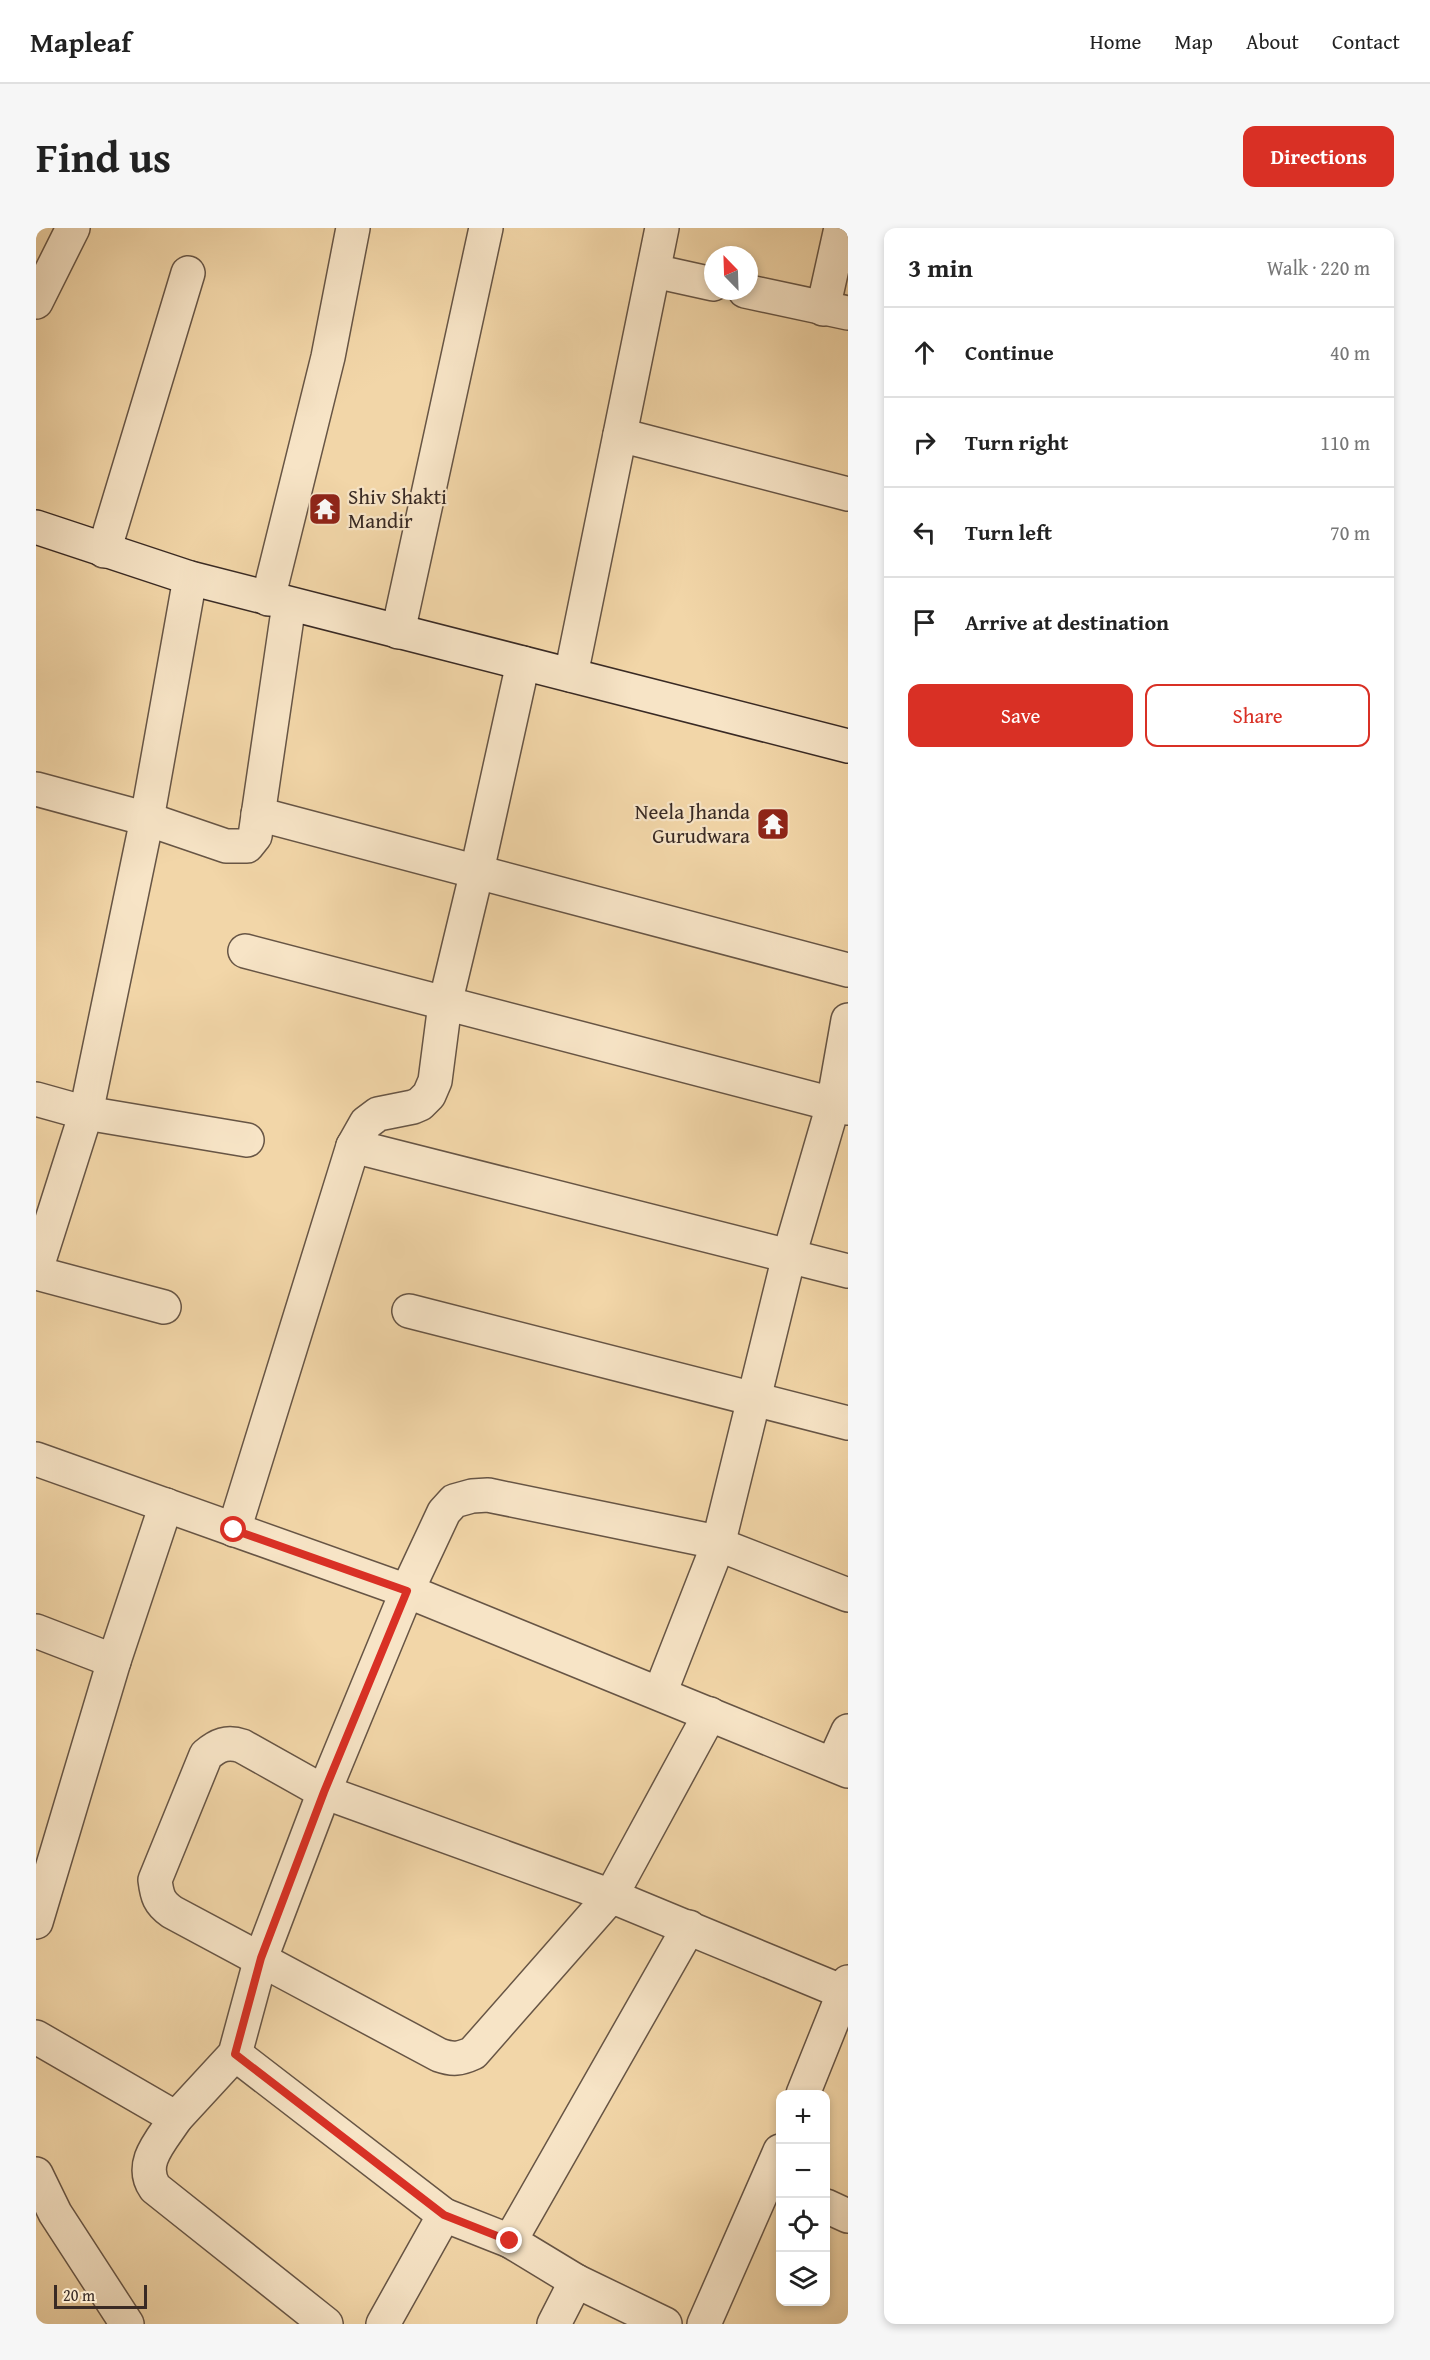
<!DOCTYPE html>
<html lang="en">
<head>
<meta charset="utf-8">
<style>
  body { margin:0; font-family:"Gentium Book Plus",serif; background:#f6f6f6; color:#222 }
  .controls { position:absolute; right:18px; bottom:18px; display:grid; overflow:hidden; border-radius:12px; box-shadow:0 3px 9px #0003 }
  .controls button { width:54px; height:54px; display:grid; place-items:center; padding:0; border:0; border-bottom:2px solid #e0e0e0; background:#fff; color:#222; font:30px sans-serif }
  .compass { position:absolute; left:668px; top:18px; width:54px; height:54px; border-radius:50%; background:#fff; box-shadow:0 3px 9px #0003; rotate:337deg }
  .scale { position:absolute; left:18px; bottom:15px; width:93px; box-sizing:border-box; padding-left:6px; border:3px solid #392a24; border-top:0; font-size:16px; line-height:21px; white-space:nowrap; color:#392a24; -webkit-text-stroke:4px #f7e4c6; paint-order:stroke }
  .stop { position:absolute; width:18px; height:18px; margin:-14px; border:4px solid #d93025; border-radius:50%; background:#fff }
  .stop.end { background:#d93025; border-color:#fff; box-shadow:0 2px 6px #0008 }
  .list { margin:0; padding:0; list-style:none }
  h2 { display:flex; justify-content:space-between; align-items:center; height:78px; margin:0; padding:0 24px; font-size:26px }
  h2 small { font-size:20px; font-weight:400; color:#767676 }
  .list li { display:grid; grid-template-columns:39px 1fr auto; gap:18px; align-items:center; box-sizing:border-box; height:90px; padding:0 24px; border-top:2px solid #e0e0e0 }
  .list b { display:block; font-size:22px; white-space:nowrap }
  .list em { font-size:20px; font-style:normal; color:#767676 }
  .actions { display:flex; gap:12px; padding:18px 24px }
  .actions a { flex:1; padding:14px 0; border:2px solid #d93025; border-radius:12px; text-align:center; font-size:21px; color:#d93025 }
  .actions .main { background:#d93025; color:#fff }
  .icon { flex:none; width:33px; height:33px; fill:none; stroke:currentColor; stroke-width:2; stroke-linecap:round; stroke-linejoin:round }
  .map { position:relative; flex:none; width:812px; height:2096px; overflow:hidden; border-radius:12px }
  header { display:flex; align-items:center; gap:36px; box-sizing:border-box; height:84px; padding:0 30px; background:#fff; border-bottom:2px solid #e0e0e0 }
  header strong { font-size:28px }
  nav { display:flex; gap:33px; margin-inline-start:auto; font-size:21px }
  .intro { display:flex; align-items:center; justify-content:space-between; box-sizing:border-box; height:144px; padding:0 36px }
  h1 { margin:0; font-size:42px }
  .button { padding:15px 27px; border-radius:12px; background:#d93025; color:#fff; font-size:21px; font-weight:700 }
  main { display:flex; gap:36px; padding:0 36px }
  aside { flex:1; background:#fff; border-radius:12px; box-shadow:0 3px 9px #0003 }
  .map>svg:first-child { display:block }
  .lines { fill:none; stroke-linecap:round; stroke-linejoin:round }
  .street-casing { stroke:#675545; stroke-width:36 }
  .secondary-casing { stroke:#392a24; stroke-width:36 }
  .street { stroke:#f7e4c6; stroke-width:33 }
  .secondary { stroke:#f7e4c6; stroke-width:33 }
  .route { stroke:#d93025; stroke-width:8 }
  .labels { text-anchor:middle; stroke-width:4.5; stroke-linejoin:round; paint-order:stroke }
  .poi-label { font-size:21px; fill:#392a24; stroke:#f7e4c6; text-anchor:start }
</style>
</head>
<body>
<header>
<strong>Mapleaf</strong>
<nav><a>Home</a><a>Map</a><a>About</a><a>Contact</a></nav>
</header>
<div class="intro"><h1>Find us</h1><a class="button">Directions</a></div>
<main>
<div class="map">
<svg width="812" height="2096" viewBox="0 0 812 2096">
  <rect width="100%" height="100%" fill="#f2d6a8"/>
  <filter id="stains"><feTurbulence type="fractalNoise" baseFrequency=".00333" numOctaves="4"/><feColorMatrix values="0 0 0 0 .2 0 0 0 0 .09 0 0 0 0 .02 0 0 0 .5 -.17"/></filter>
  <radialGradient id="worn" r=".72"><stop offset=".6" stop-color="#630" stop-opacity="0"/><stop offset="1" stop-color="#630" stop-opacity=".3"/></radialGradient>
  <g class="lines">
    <g class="street-casing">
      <g id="street">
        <polyline points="618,43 677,56"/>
        <polyline points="709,63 812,85"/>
        <polyline points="0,74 37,0"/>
        <polyline points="787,81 805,0"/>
        <polyline points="584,207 812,266"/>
        <polyline points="68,323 152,45"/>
        <polyline points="232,371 292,129 317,0"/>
        <polyline points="362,404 450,0"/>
        <polyline points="535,447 626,0"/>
        <polyline points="0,561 111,591 190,618 211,618 219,608 253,376"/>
        <polyline points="222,586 812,742"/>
        <polyline points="209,723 812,880"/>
        <polyline points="0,871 50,885 211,912"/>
        <polyline points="317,918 812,1043"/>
        <polyline points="0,1042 50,885 111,591 154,350"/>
        <polyline points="0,1045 128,1079"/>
        <polyline points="373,1083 812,1195"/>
        <polyline points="0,1231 371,1363 812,1543"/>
        <polyline points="198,1302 317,918 330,895 342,886 377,879 384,876 393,867 399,853 409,776 441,643 487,435"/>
        <polyline points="0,1403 78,1433 130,1277"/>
        <polyline points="624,1465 682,1317 753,1028 797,877 812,792"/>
        <path d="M674,1486L575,1668L437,1825C424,1831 417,1832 403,1827L136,1684C123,1675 121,1668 119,1652L170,1527C182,1517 191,1513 206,1518L288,1564L575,1668L807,1764"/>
        <polyline points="797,1536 812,1503"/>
        <polyline points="0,1694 78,1433"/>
        <polyline points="0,1809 140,1890 199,1826 225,1730 288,1564 371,1363 408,1284 418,1273 436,1268 452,1267 671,1312 812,1367"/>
        <polyline points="199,1826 408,1987 474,2013 540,2053"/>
        <polyline points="767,1866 812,1754"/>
        <path d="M140,1890C126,1912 102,1935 119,1960L290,2096"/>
        <polyline points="0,1946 19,1985 91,2096"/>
        <polyline points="790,1978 812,1988"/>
        <polyline points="474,2013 653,1699"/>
        <polyline points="347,2096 408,1987"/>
        <polyline points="518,2096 540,2053 629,2096"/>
        <polyline points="668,2096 744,1923"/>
      </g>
    </g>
    <g class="secondary-casing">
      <polyline id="secondary" points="0,299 154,350 812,518"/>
    </g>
    <use href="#street" class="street"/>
    <use href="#secondary" class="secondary"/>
  </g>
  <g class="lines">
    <polyline class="route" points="198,1302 371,1363 288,1564 225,1730 199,1826 408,1987 474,2013"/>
  </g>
  <defs>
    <g id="temple-square" transform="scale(1.725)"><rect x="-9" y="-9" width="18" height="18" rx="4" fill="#8f2418" stroke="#f7e4c6"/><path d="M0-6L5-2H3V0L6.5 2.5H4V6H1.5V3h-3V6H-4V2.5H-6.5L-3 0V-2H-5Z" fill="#fff"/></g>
  </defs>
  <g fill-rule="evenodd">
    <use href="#temple-square" x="289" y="281"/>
    <use href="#temple-square" x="737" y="596"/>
  </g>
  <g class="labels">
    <g class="poi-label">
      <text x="312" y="276">Shiv Shakti<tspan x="312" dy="24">Mandir</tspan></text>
      <text x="714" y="591" text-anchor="end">Neela Jhanda<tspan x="714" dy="24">Gurudwara</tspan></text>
    </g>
  </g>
  <rect width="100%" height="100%" filter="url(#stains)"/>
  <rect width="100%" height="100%" fill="url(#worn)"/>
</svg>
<div class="controls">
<button>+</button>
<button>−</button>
<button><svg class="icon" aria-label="locate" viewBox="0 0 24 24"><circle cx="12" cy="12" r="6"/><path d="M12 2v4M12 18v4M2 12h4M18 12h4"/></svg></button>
<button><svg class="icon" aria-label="layers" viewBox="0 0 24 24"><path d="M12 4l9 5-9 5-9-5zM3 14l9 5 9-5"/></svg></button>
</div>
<svg class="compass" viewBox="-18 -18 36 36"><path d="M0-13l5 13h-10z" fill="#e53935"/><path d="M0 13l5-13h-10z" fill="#767676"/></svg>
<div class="scale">20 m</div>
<div class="stop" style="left:198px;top:1302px"></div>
<div class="stop end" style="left:474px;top:2013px"></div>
</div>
<aside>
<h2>3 min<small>Walk · 220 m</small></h2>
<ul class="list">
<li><svg class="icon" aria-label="ahead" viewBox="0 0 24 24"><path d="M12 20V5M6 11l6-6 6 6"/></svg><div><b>Continue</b></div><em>40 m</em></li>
<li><svg class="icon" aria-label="right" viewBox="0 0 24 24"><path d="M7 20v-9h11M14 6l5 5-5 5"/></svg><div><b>Turn right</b></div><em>110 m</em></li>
<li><svg class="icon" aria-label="left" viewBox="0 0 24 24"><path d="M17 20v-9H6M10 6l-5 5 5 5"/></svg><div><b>Turn left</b></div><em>70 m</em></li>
<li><svg class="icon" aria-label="arrive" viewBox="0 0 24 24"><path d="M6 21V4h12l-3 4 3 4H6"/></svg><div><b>Arrive at destination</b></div></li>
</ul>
<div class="actions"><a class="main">Save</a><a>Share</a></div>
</aside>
</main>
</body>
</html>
